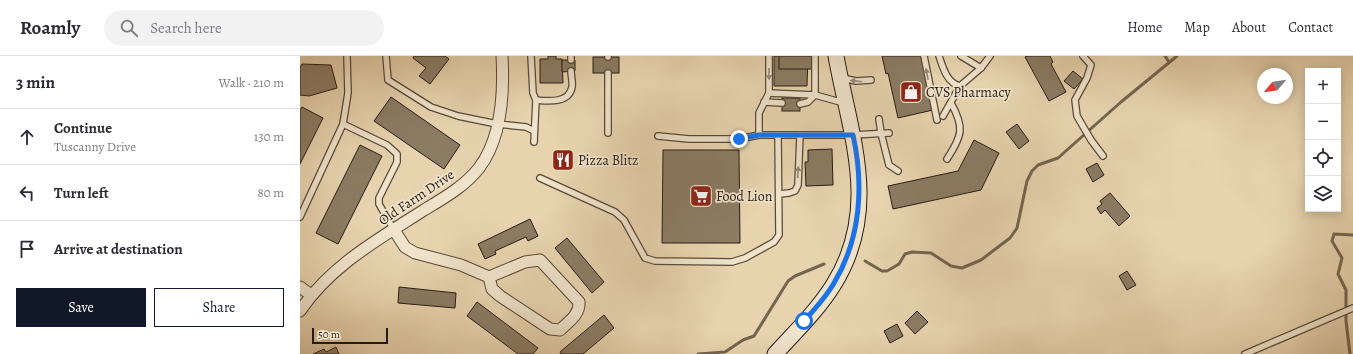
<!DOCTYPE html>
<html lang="en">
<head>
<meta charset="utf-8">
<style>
  body { margin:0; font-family:Alegreya,serif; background:#f2f2f3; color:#2b2b33 }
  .controls { position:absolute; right:12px; top:12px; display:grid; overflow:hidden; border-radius:0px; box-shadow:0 2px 10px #0003 }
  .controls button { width:36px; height:36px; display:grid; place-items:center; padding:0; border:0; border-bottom:1px solid #e1e1e2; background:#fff; color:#2b2b33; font:20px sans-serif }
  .compass { position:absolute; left:957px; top:12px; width:36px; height:36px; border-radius:50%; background:#fff; box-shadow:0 2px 10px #0003; rotate:241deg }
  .scale { position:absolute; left:12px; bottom:10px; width:76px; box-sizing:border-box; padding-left:4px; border:2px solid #271c12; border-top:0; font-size:11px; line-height:14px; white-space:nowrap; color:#271c12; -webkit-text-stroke:3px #efe3cb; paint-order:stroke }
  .stop { position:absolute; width:12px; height:12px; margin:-9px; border:3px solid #1a73e8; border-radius:50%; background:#fff }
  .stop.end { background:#1a73e8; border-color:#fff; box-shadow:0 1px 4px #0008 }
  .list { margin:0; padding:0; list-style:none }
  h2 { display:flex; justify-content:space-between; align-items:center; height:52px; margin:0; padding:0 16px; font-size:17px }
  h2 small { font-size:13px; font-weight:400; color:#7c7c81 }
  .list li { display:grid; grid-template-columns:26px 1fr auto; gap:12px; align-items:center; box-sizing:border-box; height:56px; padding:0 16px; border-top:1px solid #e1e1e2 }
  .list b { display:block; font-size:15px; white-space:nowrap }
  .list p { margin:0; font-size:13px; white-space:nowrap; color:#7c7c81 }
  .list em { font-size:13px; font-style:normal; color:#7c7c81 }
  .actions { display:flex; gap:8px; padding:12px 16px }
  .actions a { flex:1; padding:9px 0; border:1px solid #111827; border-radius:0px; text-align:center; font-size:14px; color:#111827 }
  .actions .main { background:#111827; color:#fff }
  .icon { flex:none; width:22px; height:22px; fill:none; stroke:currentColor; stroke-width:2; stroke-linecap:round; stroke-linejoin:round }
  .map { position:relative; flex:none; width:1053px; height:298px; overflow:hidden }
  header { display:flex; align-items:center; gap:24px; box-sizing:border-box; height:56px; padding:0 20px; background:#fff; border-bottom:1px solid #e1e1e2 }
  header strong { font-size:19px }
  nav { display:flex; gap:22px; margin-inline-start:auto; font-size:14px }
  .search { width:280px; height:36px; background:#f2f2f3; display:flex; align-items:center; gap:10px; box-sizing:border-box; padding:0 14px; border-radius:22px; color:#7c7c81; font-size:15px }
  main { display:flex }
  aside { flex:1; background:#fff }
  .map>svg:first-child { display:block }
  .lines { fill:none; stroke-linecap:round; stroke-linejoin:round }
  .stream { stroke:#736550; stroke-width:3 }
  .building { fill:#8b7c64; stroke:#271c12 }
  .lane-casing { stroke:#574a39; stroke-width:8 }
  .street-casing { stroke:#574a39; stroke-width:13 }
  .secondary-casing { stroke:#271c12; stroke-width:17 }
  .lane { stroke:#efe3cb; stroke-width:5.5 }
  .street { stroke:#efe3cb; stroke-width:11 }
  .secondary { stroke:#efe3cb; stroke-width:15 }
  .oneway { fill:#958978 }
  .route { stroke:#1a73e8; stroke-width:5 }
  .labels { text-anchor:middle; stroke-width:3.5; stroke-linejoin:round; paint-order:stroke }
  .poi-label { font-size:14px; fill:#271c12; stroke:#efe3cb; text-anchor:start }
  .street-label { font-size:14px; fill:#271c12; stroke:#efe3cb }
</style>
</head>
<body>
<header>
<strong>Roamly</strong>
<div class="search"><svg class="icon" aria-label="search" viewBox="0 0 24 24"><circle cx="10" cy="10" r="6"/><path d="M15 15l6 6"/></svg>Search here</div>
<nav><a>Home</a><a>Map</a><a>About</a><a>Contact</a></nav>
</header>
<main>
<aside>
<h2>3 min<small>Walk · 210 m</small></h2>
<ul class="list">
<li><svg class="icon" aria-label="ahead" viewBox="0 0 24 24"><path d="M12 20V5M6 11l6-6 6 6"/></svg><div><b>Continue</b><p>Tuscanny Drive</p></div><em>130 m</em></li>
<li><svg class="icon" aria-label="left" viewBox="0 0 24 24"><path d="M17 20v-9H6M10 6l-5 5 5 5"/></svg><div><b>Turn left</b></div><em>80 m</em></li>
<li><svg class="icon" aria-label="arrive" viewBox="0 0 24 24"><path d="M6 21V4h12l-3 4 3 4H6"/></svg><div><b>Arrive at destination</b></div></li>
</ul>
<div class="actions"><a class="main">Save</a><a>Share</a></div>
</aside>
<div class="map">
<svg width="1053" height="298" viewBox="0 0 1053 298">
  <rect width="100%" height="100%" fill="#e7d4af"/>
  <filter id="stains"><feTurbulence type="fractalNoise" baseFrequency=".005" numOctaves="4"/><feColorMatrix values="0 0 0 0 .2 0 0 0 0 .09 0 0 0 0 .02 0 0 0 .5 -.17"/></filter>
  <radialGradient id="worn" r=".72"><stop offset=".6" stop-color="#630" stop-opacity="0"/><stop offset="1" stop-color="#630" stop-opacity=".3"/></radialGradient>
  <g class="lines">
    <g class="stream">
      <polyline points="865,0 869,6"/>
      <polyline points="565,205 582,215 587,215 599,208 605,198 612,196 631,197 651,210 662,212 681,204 710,182 717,172 727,125 732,115 738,109 758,102 821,46 877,0"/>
      <polyline points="398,298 425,296 443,284 454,280 488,225 495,220 524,208"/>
      <polyline points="1050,298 1046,265 1046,234 1038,218 1042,202 1032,185 1034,178 1053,179"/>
    </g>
  </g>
  <g class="building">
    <polygon points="114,0 145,0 149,3 130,28 119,20 126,12 113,2"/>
    <polygon points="248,0 256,0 256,3 262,3 263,27 240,27 240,3 248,3"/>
    <polygon points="474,0 508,0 507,30 474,30"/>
    <rect x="479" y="0" width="33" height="13"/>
    <polygon points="582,0 621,0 633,54 598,62 588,17 586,18"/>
    <polygon points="728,0 750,0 753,6 751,8 766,36 749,45 725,1"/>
    <rect x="293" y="1" width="26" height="16"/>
    <polygon points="262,4 275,4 275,15 262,16"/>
    <polygon points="2,8 31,9 37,32 9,40 0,39 0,11"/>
    <polygon points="773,15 783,23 774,33 764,25"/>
    <polygon points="91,41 160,89 144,113 74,65"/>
    <rect x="482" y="42" width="18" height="13"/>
    <polygon points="2,51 23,62 0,108 0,54"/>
    <polygon points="717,68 729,85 719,93 706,76"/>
    <polygon points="674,84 699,97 681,134 593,153 588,130 658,115"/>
    <polygon points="60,89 82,100 38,188 16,177"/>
    <polygon points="532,93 533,129 506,130 505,106 508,106 508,94"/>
    <polygon points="363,94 439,94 440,187 362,187"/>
    <polygon points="797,107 804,119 793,126 786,113"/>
    <polygon points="810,137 830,160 819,170 805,154 801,158 797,152 802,148 800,145"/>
    <polygon points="230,163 238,180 228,185 226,181 195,195 196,198 185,203 178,188"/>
    <polygon points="267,182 304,226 292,237 255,192"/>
    <polygon points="827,215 836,229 827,234 819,220"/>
    <polygon points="99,231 156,237 155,252 98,247"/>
    <polygon points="177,246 238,292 233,298 218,298 167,260"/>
    <polygon points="617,255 628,266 615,278 605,267"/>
    <polygon points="304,259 314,272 283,298 261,298 260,296"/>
    <polygon points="597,268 603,280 590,287 584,275"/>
    <polygon points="36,291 39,298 13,298 24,293 26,296"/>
  </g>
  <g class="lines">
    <g class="lane-casing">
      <g id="lane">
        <polyline points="86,0 88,24 131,51 158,60 197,68 226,71 234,75"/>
        <polyline points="231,0 233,37 236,44 234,86"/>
        <polyline points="271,0 271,4"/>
        <polyline points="308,0 308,1"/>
        <polyline points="624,0 637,64"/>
        <path d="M639,0C643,12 647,27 660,30"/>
        <polyline points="661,0 681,12 690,0"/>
        <polyline points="783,0 791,9 787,22 775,44 777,60 791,84 803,100"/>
        <polyline points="542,22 556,25 571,24"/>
        <polyline points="469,37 515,39 544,47"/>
        <path d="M236,44C247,45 269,48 272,31C273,27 271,20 271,15"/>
        <polyline points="464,46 482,47"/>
        <polyline points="500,48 508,46 515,39 515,0"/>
        <polyline points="643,60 660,30 681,12"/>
        <polyline points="579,63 581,77 589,109 598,115"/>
        <polyline points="43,68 87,89 97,98 97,106 79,142 79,148 94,174"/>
        <polyline points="308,77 308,17"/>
        <polyline points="459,79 459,57 469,37 469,0"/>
        <polyline points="358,80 389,83 439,83 459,79 553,79 589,77"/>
        <path d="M647,103C662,80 665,72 651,47"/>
        <polyline points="240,122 315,156 324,164 345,202 355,205 432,206 445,202 474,186 479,179 478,79"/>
        <polyline points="479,138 489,137 495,135 498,129 500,79"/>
        <polyline points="0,161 43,68 48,37 47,0"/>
        <polyline points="945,298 1053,252"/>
      </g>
    </g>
    <g class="street-casing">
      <g id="street">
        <path d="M94,174L105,191L115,197L161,209L189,221L225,206L240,204L279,246C280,259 268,266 260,274L250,273L200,240L192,233L189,221"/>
        <polyline points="0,231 11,239"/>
        <path d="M0,255C31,209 79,183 124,154C144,142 165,130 179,112C202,82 204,35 202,0"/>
      </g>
    </g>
    <g class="secondary-casing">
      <path id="secondary" d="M475,298C495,276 518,254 534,228C581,152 550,79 536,0"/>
    </g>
    <use href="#lane" class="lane"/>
    <use href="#street" class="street"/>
    <use href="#secondary" class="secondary"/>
  </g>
  <defs><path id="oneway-solid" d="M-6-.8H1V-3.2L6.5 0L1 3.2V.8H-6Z"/></defs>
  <g class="oneway">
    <use href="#oneway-solid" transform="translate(469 18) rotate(90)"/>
    <use href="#oneway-solid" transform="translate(627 18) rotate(-101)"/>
    <use href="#oneway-solid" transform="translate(556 25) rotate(-173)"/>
    <use href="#oneway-solid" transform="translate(498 116) rotate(-88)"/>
  </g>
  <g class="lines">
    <path class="route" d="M439,83L459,79H553C564,129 561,182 534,227C526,241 515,253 504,265"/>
  </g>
  <defs>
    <g id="shop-square" transform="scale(1.15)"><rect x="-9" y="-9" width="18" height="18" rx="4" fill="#8f2418" stroke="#efe3cb"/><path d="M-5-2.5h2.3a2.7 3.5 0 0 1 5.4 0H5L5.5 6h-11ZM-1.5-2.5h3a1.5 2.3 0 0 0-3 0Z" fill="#fff"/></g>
    <g id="restaurant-square" transform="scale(1.15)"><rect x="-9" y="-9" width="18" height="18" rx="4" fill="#8f2418" stroke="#efe3cb"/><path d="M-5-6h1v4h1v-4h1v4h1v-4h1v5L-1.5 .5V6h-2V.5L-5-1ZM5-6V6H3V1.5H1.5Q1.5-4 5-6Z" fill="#fff"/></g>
    <g id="supermarket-square" transform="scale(1.15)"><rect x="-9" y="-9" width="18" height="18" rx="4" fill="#8f2418" stroke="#efe3cb"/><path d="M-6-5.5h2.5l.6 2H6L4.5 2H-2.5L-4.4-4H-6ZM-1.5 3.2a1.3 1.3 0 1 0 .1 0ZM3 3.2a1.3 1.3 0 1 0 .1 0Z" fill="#fff"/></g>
  </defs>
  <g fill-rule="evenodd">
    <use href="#shop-square" x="611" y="36"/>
    <use href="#restaurant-square" x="263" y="104"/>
    <use href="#supermarket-square" x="401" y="140"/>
  </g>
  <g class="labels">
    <g class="poi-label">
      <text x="626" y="41">CVS Pharmacy</text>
      <text x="278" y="109">Pizza Blitz</text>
      <text x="416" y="145">Food Lion</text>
    </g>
    <g class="street-label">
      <text transform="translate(116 141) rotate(-34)" y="5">Old Farm Drive</text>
    </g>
  </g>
  <rect width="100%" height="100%" filter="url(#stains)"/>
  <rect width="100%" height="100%" fill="url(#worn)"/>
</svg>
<div class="controls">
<button>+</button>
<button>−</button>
<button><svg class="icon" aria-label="locate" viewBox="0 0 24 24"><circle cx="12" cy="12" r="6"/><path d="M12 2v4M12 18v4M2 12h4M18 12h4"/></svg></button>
<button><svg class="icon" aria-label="layers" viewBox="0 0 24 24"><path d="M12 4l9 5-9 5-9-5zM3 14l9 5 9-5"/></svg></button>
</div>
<svg class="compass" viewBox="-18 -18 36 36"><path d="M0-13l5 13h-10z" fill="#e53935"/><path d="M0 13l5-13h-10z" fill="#7c7c81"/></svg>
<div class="scale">50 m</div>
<div class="stop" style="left:504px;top:265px"></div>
<div class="stop end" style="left:439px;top:83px"></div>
</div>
</main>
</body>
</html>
